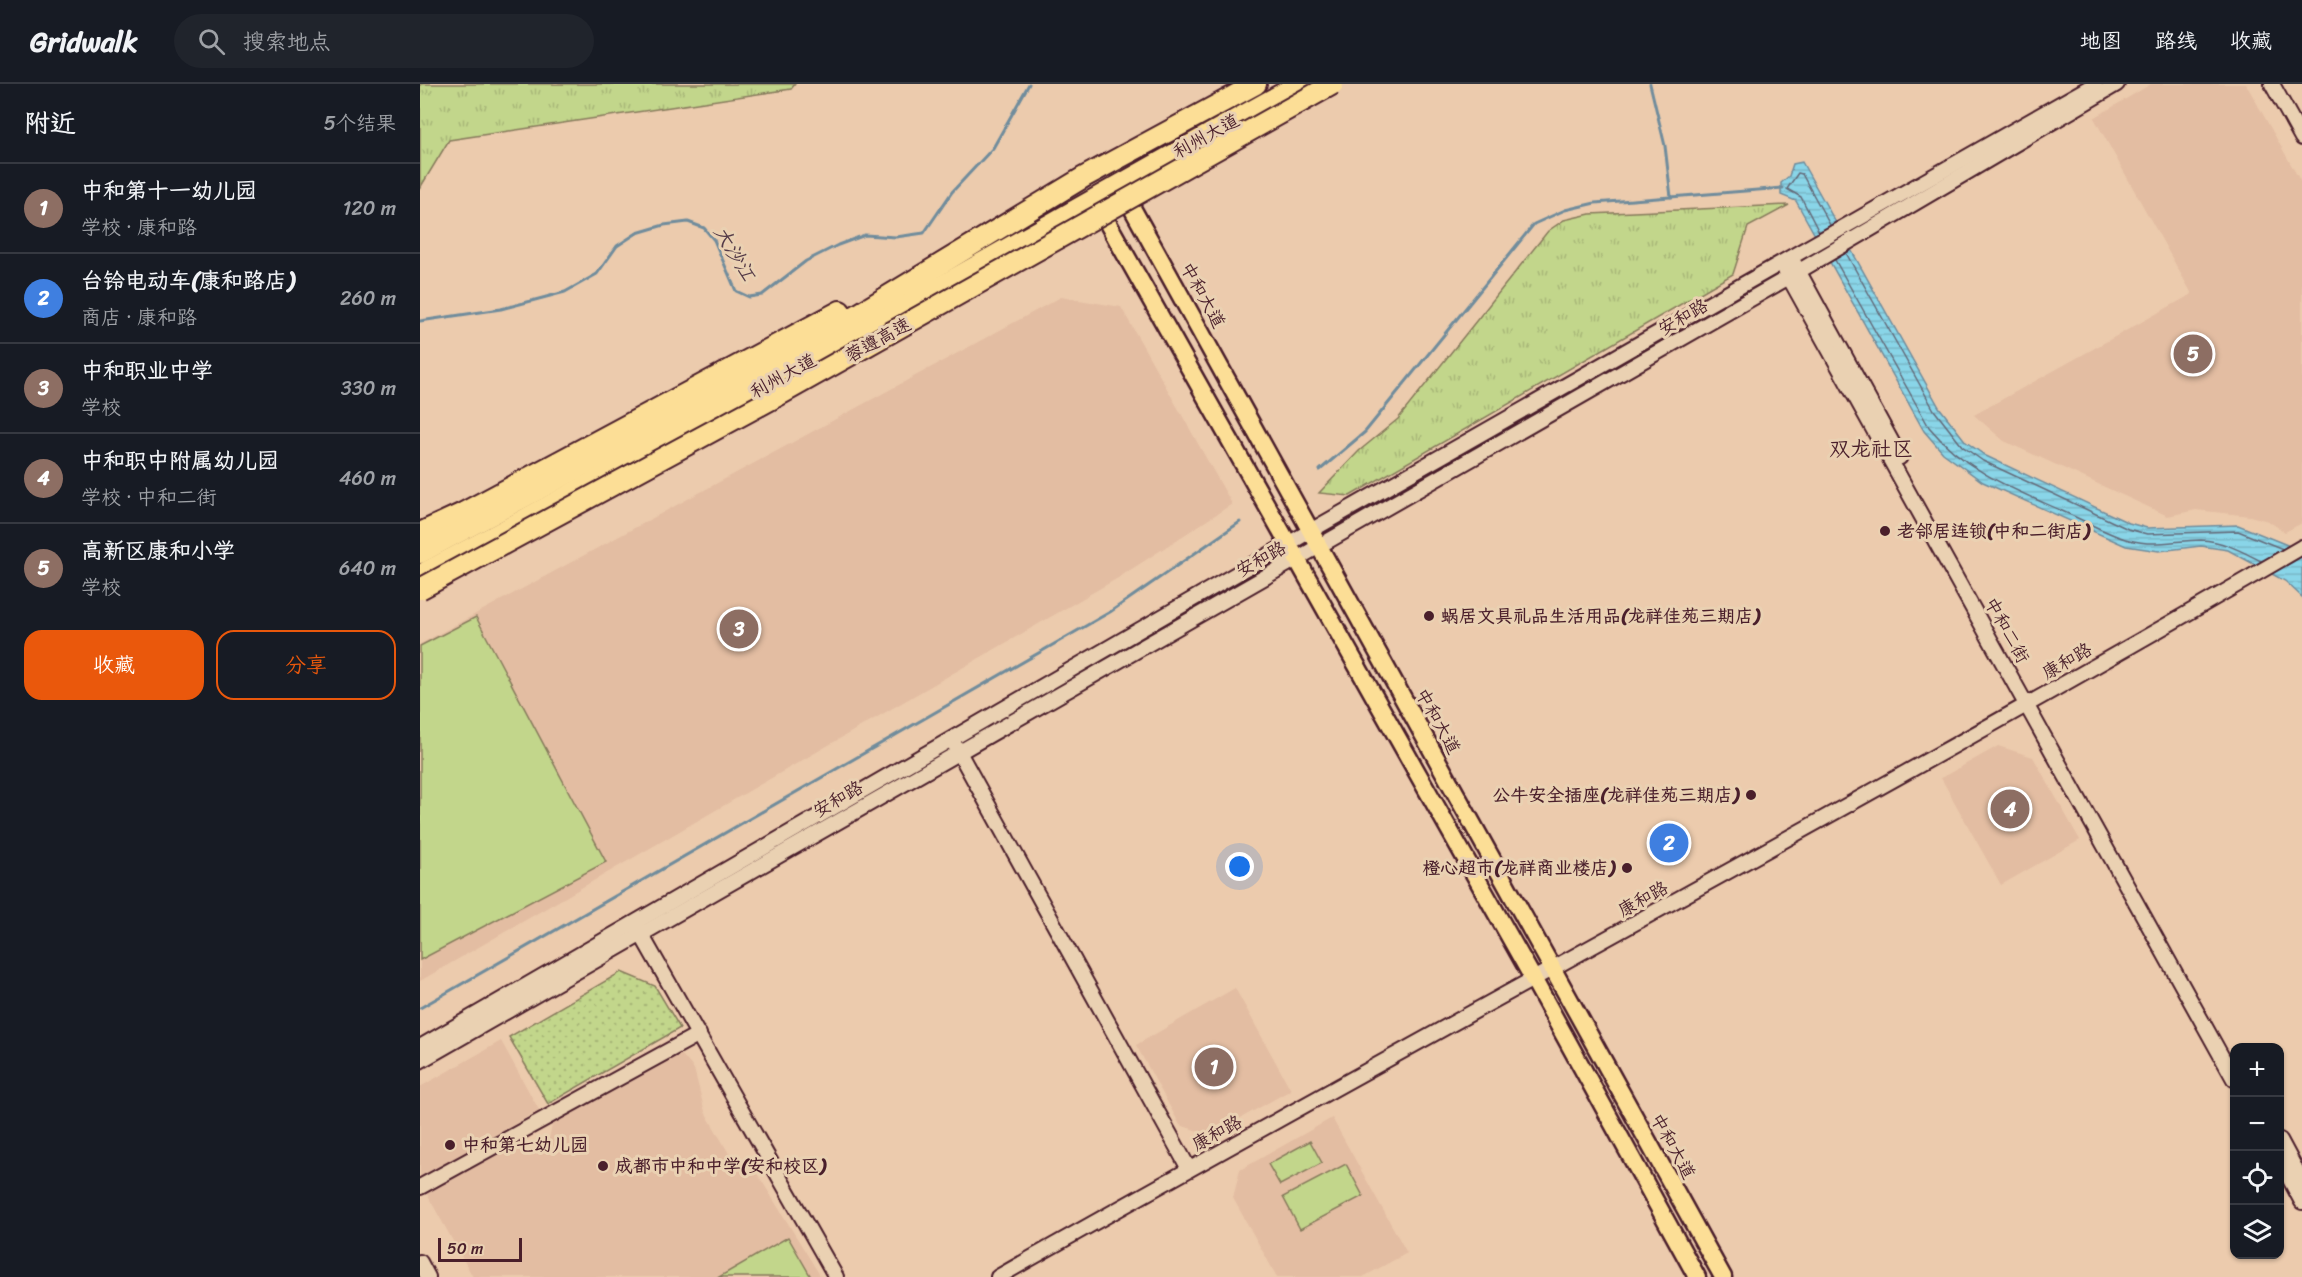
<!DOCTYPE html>
<html lang="zh">
<head>
<meta charset="utf-8">
<style>
  body { margin:0; font-family:Sriracha,"LXGW WenKai TC",sans-serif; background:#20242c; color:#f1f3f6 }
  .controls { position:absolute; right:18px; bottom:18px; display:grid; overflow:hidden; border-radius:12px; box-shadow:0 2px 4px #0004 }
  .controls button { width:54px; height:54px; display:grid; place-items:center; padding:0; border:0; border-bottom:2px solid #363941; background:#171b24; color:#f1f3f6; font:30px sans-serif }
  .scale { position:absolute; left:18px; bottom:15px; width:84px; box-sizing:border-box; padding-left:6px; border:3px solid #4a1f2b; border-top:0; font-size:16px; line-height:21px; white-space:nowrap; color:#4a1f2b; -webkit-text-stroke:4px #ead1b2; paint-order:stroke }
  .you { position:absolute; left:820px; top:783px; width:21px; height:21px; margin:-15px; border:4px solid #fff; border-radius:50%; background:#1a73e8; box-shadow:0 0 0 9px #1a73e833 }
  .badge { display:grid; place-items:center; width:39px; height:39px; border-radius:50%; background:#ea580c; color:#fff; font-size:20px; font-weight:700 }
  .pin { position:absolute; translate:-50% -50%; border:3px solid #fff; box-shadow:0 2px 6px #0006 }
  .list { margin:0; padding:0; list-style:none }
  h2 { display:flex; justify-content:space-between; align-items:center; height:78px; margin:0; padding:0 24px; font-size:26px }
  h2 small { font-size:20px; font-weight:400; color:#9ea1a6 }
  .list li { display:grid; grid-template-columns:39px 1fr auto; gap:18px; align-items:center; box-sizing:border-box; height:90px; padding:0 24px; border-top:2px solid #363941 }
  .list b { display:block; font-size:22px; white-space:nowrap }
  .list p { margin:0; font-size:20px; white-space:nowrap; color:#9ea1a6 }
  .list em { font-size:20px; font-style:normal; color:#9ea1a6 }
  .actions { display:flex; gap:12px; padding:18px 24px }
  .actions a { flex:1; padding:14px 0; border:2px solid #ea580c; border-radius:18px; text-align:center; font-size:21px; color:#ea580c }
  .actions .main { background:#ea580c; color:#fff }
  .icon { flex:none; width:33px; height:33px; fill:none; stroke:currentColor; stroke-width:2; stroke-linecap:round; stroke-linejoin:round }
  .map { position:relative; flex:none; width:1882px; height:1193px; overflow:hidden }
  header { display:flex; align-items:center; gap:36px; box-sizing:border-box; height:84px; padding:0 30px; background:#171b24; border-bottom:2px solid #363941 }
  header strong { font-size:28px }
  nav { display:flex; gap:33px; margin-inline-start:auto; font-size:21px }
  .search { width:420px; height:54px; background:#20242c; display:flex; align-items:center; gap:15px; box-sizing:border-box; padding:0 21px; border-radius:33px; color:#9ea1a6; font-size:22px }
  main { display:flex }
  aside { flex:1; background:#171b24 }
  .map>svg:first-child { display:block }
  .built { fill:#e3bda2 }
  .grass { fill:url(#grass-dots); stroke:#867a5b; stroke-width:1.5 }
  .park { fill:url(#park-tufts); stroke:#867a5b; stroke-width:1.5 }
  .pitch { fill:#c2d68b; stroke:#867a5b; stroke-width:1.5 }
  .water { fill:url(#water-rules); stroke:#708c9c; stroke-width:1.5 }
  .lines { fill:none; stroke-linecap:round; stroke-linejoin:round }
  .shore { stroke:#636877; stroke-width:1.5 }
  .stream { stroke:#708c9c; stroke-width:3 }
  .minor-casing { stroke:#4a1f2b; stroke-width:18 }
  .major-casing { stroke:#4a1f2b; stroke-width:21 }
  .highway-casing { stroke:#4a1f2b; stroke-width:24 }
  .minor { stroke:#ead1b2; stroke-width:14 }
  .major { stroke:#fcde96; stroke-width:16 }
  .highway { stroke:#fcde96; stroke-width:20 }
  .highway-bridge-casing { stroke:#4a1f2b; stroke-width:24; stroke-linecap:butt }
  .highway-bridge { stroke:#fcde96; stroke-width:20 }
  .poi-dot { fill:#4a1f2b; stroke:#ead1b2; stroke-width:2 }
  .labels { text-anchor:middle; stroke-width:6; stroke-linejoin:round; paint-order:stroke }
  .street-label { font-size:18px; fill:#4a1f2b; stroke:#ead1b2 }
  .poi-label { font-size:18px; font-weight:bold; fill:#4a1f2b; stroke:#ead1b2; text-anchor:start }
  .water-label { font-size:20px; font-style:italic; fill:#533a47; stroke:#ead1b2 }
  .quarter-label { font-size:21px; fill:#4a1f2b; stroke:#ead1b2 }
</style>
</head>
<body>
<header>
<strong>Gridwalk</strong>
<div class="search"><svg class="icon" aria-label="search" viewBox="0 0 24 24"><circle cx="10" cy="10" r="6"/><path d="M15 15l6 6"/></svg>搜索地点</div>
<nav><a>地图</a><a>路线</a><a>收藏</a></nav>
</header>
<main>
<aside>
<h2>附近<small>5个结果</small></h2>
<ul class="list">
<li><span class="badge" style="background:#8d6e63">1</span><div><b>中和第十一幼儿园</b><p>学校 · 康和路</p></div><em>120 m</em></li>
<li><span class="badge" style="background:#3f7fe0">2</span><div><b>台铃电动车(康和路店)</b><p>商店 · 康和路</p></div><em>260 m</em></li>
<li><span class="badge" style="background:#8d6e63">3</span><div><b>中和职业中学</b><p>学校</p></div><em>330 m</em></li>
<li><span class="badge" style="background:#8d6e63">4</span><div><b>中和职中附属幼儿园</b><p>学校 · 中和二街</p></div><em>460 m</em></li>
<li><span class="badge" style="background:#8d6e63">5</span><div><b>高新区康和小学</b><p>学校</p></div><em>640 m</em></li>
</ul>
<div class="actions"><a class="main">收藏</a><a>分享</a></div>
</aside>
<div class="map">
<svg width="1882" height="1193" viewBox="0 0 1882 1193">
  <defs>
    <pattern id="grass-dots" width="8" height="8" patternUnits="userSpaceOnUse" patternTransform="scale(1.5)"><rect width="8" height="8" fill="#c2d68b"/><path d="M2 2h.1M6 6h.1" fill="none" stroke="#a8b778" stroke-width="1.8" stroke-linecap="round"/></pattern>
    <pattern id="park-tufts" width="24" height="20" patternUnits="userSpaceOnUse" patternTransform="scale(1.5)"><rect width="24" height="20" fill="#c2d68b"/><path d="M3 7l-1-3M5 7V3M7 7l1-3M15 17l-1-3M17 17v-4M19 17l1-3" fill="none" stroke="#a8b778"/></pattern>
    <pattern id="water-rules" width="6" height="5" patternUnits="userSpaceOnUse" patternTransform="scale(1.5)"><rect width="6" height="5" fill="#89d5e8"/><path d="M0 2.5h6" fill="none" stroke="#78b6c7"/></pattern>
  </defs>
  <rect width="100%" height="100%" fill="#eccbad"/>
  <filter id="ink" filterUnits="userSpaceOnUse"><feTurbulence type="fractalNoise" baseFrequency=".0167" numOctaves="2"/><feDisplacementMap in="SourceGraphic" scale="12" xChannelSelector="R" yChannelSelector="G"/><feConvolveMatrix kernelMatrix="1 2 1 2 8 2 1 2 1" color-interpolation-filters="sRGB"/></filter>
  <g filter="url(#ink)">
    <g class="built">
      <polygon points="1731,0 1826,0 1882,100 1882,439 1865,448 1848,437 1830,432 1776,426 1748,432 1584,357 1554,331 1772,210 1674,34"/>
      <polygon points="641,213 701,223 812,420 698,494 0,897 0,560"/>
      <polygon points="1578,662 1613,673 1660,756 1581,801 1521,694"/>
      <polygon points="815,904 871,1006 790,1051 760,1041 716,961"/>
      <polygon points="81,957 119,1026 0,1095 0,1003"/>
      <polygon points="255,969 262,971 274,985 285,1028 315,1080 320,1084 334,1086 340,1094 401,1193 53,1193 4,1105 86,1062 95,1060 114,1067 128,1059 133,1037"/>
      <polygon points="912,1034 987,1169 943,1193 857,1193 813,1114 820,1086"/>
    </g>
    <polygon class="grass" points="201,888 235,902 260,944 128,1020 89,953"/>
    <g class="park">
      <polygon points="0,0 375,0 371,5 29,56 0,104"/>
      <polygon points="1369,121 1328,143 1313,190 930,412 899,409 939,367 978,335 1128,147 1144,136 1170,130"/>
    </g>
    <g class="pitch">
      <polygon points="56,533 186,778 0,876 0,562"/>
      <polygon points="890,1057 902,1079 860,1101 848,1080"/>
      <polygon points="926,1080 943,1112 880,1145 863,1113"/>
      <polygon points="368,1153 391,1193 299,1193"/>
    </g>
    <polygon class="water" points="1382,78 1519,323 1546,358 1566,372 1709,439 1727,444 1818,441 1882,467 1882,513 1865,497 1808,466 1781,462 1739,467 1706,462 1563,398 1523,369 1504,347 1376,117 1361,111 1361,99 1369,92 1373,80"/>
    <g class="lines">
      <g class="shore">
        <polyline points="1399,148 1381,113 1367,105 1378,89 1382,90 1410,141"/>
        <polyline points="1426,169 1514,326 1542,362 1563,377 1708,445 1727,450 1818,447 1863,465"/>
        <path d="M1415,176L1509,343C1547,389 1598,407 1651,431C1669,439 1689,451 1709,456C1735,463 1756,456 1781,456C1804,457 1821,467 1841,477"/>
      </g>
      <g class="stream">
        <polyline points="1230,0 1245,62 1251,113"/>
        <polyline points="0,237 81,225 145,208 177,190 197,162 217,149 244,141 268,138 284,144 294,156 316,207 329,213 342,211 386,177 418,161 445,151 476,153 504,149 532,108 573,64 609,0"/>
        <polyline points="900,386 945,348 1114,140 1145,126 1175,119 1363,104"/>
        <polyline points="0,924 690,528 820,438"/>
      </g>
      <g class="minor-casing">
        <g id="minor">
          <polyline points="1852,0 1882,54"/>
          <polyline points="1374,179 1480,373"/>
          <polyline points="1365,186 1814,995"/>
          <polyline points="535,661 769,1085"/>
          <polyline points="217,843 416,1193"/>
          <polyline points="0,963 892,446 1675,0"/>
          <polyline points="0,977 1369,193 1697,0"/>
          <polyline points="1860,1056 1882,1097"/>
          <polyline points="1860,1077 1882,1118"/>
          <polyline points="0,1103 279,950"/>
          <polyline points="0,1178 8,1193"/>
          <path d="M578,1193C1011,947 1452,714 1882,463"/>
        </g>
      </g>
      <g class="major-casing">
        <g id="major">
          <polyline points="701,104 1303,1193"/>
          <polyline points="677,120 1110,889 1277,1193"/>
        </g>
      </g>
      <g class="highway-casing">
        <g id="highway">
          <polyline points="0,449 41,430 420,227"/>
          <polyline points="0,469 389,260 664,93 836,0"/>
          <path d="M0,491C297,335 586,162 880,0"/>
        </g>
      </g>
      <use href="#minor" class="minor"/>
      <use href="#major" class="major"/>
      <use href="#highway" class="highway"/>
      <g class="highway-bridge-casing">
        <polyline id="highway-bridge" points="0,505 363,309 913,0"/>
      </g>
      <use href="#highway-bridge" class="highway-bridge"/>
    </g>
  </g>
  <g class="poi-dot">
    <circle cx="1465" cy="447" r="6"/>
    <circle cx="1009" cy="532" r="6"/>
    <circle cx="1331" cy="711" r="6"/>
    <circle cx="1207" cy="784" r="6"/>
    <circle cx="30" cy="1061" r="6"/>
    <circle cx="183" cy="1082" r="6"/>
  </g>
  <g class="labels">
    <g class="street-label">
      <text transform="translate(786 52) rotate(-29)" y="6">利州大道</text>
      <text transform="translate(783 211) rotate(61)" y="6">中和大道</text>
      <text transform="translate(1263 233) rotate(-30)" y="6">安和路</text>
      <text transform="translate(458 256) rotate(-29)" y="6">蓉遵高速</text>
      <text transform="translate(363 292) rotate(-29)" y="6">利州大道</text>
      <text transform="translate(841 475) rotate(-29)" y="6">安和路</text>
      <text transform="translate(1587 546) rotate(61)" y="6">中和二街</text>
      <text transform="translate(1647 577) rotate(-30)" y="6">康和路</text>
      <text transform="translate(1018 637) rotate(61)" y="6">中和大道</text>
      <text transform="translate(418 715) rotate(-30)" y="6">安和路</text>
      <text transform="translate(1223 815) rotate(-29)" y="6">康和路</text>
      <text transform="translate(797 1049) rotate(-29)" y="6">康和路</text>
      <text transform="translate(1253 1062) rotate(61)" y="6">中和大道</text>
    </g>
    <g class="poi-label">
      <text x="1477" y="453">老邻居连锁(中和二街店)</text>
      <text x="1021" y="538">蜗居文具礼品生活用品(龙祥佳苑三期店)</text>
      <text x="1319" y="717" text-anchor="end">公牛安全插座(龙祥佳苑三期店)</text>
      <text x="1195" y="790" text-anchor="end">橙心超市(龙祥商业楼店)</text>
      <text x="42" y="1067">中和第七幼儿园</text>
      <text x="195" y="1088">成都市中和中学(安和校区)</text>
    </g>
    <g class="water-label">
      <text transform="translate(315 169) rotate(59)" y="7">大沙江</text>
    </g>
    <g class="quarter-label">
      <text x="1451" y="372">双龙社区</text>
    </g>
  </g>
</svg>
<div class="controls">
<button>+</button>
<button>−</button>
<button><svg class="icon" aria-label="locate" viewBox="0 0 24 24"><circle cx="12" cy="12" r="6"/><path d="M12 2v4M12 18v4M2 12h4M18 12h4"/></svg></button>
<button><svg class="icon" aria-label="layers" viewBox="0 0 24 24"><path d="M12 4l9 5-9 5-9-5zM3 14l9 5 9-5"/></svg></button>
</div>
<div class="scale">50 m</div>
<div class="you"></div>
<div class="pin badge" style="left:794px;top:983px;background:#8d6e63">1</div>
<div class="pin badge" style="left:1249px;top:759px;background:#3f7fe0">2</div>
<div class="pin badge" style="left:319px;top:545px;background:#8d6e63">3</div>
<div class="pin badge" style="left:1590px;top:725px;background:#8d6e63">4</div>
<div class="pin badge" style="left:1773px;top:270px;background:#8d6e63">5</div>
</div>
</main>
</body>
</html>
